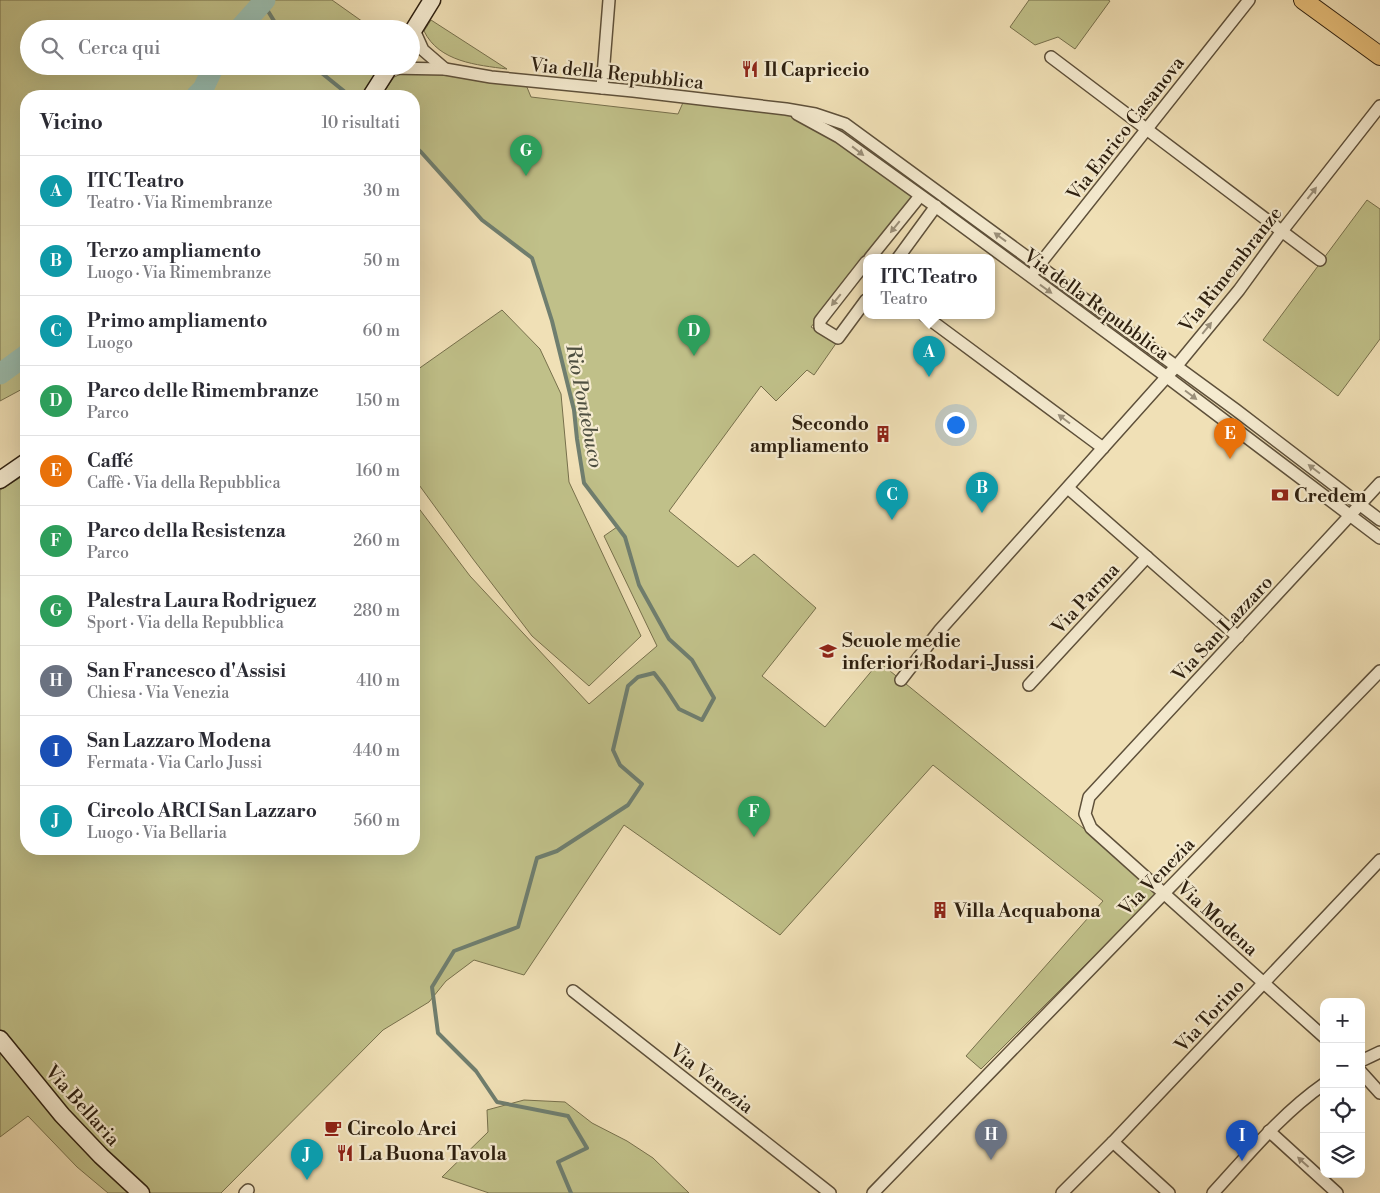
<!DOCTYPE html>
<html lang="it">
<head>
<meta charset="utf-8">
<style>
  body { margin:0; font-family:"Libre Bodoni",serif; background:#f2f2f3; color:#2b2b33 }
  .controls { position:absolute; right:15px; bottom:15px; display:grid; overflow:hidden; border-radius:10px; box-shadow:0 5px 20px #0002 }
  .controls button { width:45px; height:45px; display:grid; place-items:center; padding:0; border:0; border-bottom:1px solid #e1e1e2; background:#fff; color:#2b2b33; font:25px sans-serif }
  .you { position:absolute; left:955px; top:424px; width:18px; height:18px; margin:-12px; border:4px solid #fff; border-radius:50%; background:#1a73e8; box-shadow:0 0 0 8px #1a73e833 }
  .badge { display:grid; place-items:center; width:32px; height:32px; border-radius:50%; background:#2563eb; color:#fff; font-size:16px; font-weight:700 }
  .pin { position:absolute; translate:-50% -41px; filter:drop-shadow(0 1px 2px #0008) }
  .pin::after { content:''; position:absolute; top:26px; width:18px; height:15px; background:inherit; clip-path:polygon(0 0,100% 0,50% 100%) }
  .popup { position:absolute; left:863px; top:254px; width:132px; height:65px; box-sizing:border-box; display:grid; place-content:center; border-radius:10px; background:#fff; filter:drop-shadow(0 1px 4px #0005); font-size:16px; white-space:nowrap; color:#7c7c81 }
  .popup b { font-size:19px; color:#2b2b33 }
  .popup::after { content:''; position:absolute; left:50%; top:100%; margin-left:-10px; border:10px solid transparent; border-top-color:#fff }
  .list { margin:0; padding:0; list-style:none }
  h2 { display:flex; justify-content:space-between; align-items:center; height:65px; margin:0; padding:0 20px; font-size:21px }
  h2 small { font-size:16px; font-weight:400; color:#7c7c81 }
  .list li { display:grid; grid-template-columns:32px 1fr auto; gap:15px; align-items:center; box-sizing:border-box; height:70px; padding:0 20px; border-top:1px solid #e1e1e2 }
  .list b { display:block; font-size:19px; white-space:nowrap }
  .list p { margin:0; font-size:16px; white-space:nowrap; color:#7c7c81 }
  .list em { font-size:16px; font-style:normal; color:#7c7c81 }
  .icon { flex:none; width:28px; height:28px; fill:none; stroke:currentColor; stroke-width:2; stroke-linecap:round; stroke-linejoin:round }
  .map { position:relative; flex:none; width:1380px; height:1193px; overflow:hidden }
  .search { position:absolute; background:#fff; box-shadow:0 5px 20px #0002; left:20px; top:20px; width:400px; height:55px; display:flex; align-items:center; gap:12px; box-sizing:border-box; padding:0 18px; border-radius:28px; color:#7c7c81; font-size:19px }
  .panel { position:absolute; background:#fff; box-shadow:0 5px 20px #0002; left:20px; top:90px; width:400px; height:765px; border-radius:20px }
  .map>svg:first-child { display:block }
  .green { fill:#c0c089; stroke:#77704c }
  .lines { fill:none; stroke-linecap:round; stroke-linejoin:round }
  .stream { stroke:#6f7e6f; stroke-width:4 }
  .river { stroke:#9abdaf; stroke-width:21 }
  .street-casing { stroke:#5e503a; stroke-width:14 }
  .secondary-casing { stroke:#2e2010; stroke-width:19 }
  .primary-casing { stroke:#2e2010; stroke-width:20 }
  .street { stroke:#f5ebd0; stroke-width:11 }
  .secondary { stroke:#f5ebd0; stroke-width:16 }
  .primary { stroke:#e8c07b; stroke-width:18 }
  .oneway { fill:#9b907a }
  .labels { text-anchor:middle; stroke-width:4.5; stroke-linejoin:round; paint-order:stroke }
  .poi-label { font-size:19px; font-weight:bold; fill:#2e2010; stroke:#f5ebd0; text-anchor:start }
  .street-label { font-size:19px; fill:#2e2010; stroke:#f5ebd0 }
  .water-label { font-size:20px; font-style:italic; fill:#4e4f40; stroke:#f5ebd0 }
</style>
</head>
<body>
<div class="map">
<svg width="1380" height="1193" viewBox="0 0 1380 1193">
  <rect width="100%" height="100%" fill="#f0e0b6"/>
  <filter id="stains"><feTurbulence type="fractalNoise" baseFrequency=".004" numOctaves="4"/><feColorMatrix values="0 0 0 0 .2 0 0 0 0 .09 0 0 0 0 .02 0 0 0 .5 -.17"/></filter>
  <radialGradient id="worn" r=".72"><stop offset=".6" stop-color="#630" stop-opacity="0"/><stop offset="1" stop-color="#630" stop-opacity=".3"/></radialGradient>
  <g class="green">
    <polygon points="0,0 332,0 373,29 29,29 29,66 390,66 371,96 26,96 26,351 0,366"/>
    <polygon points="1029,0 1108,0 1110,1 1075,49 1058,37 1035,45 1010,27"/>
    <path d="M431,20L507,69C477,65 439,62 424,31Z"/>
    <polygon points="416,68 524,80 531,97 678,114 685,98 786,109 917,194 811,327 837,342 814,375 807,370 776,401 761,386 669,511 738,567 754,554 816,608 762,676 825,727 879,662 1110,850 1158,892 981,1069 966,1056 1103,901 933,765 780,935 624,825 524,975 474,960 446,981 429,1002 383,1030 221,1193 108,1193 77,1167 28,1116 0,1137 0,490 26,474 26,849 414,849 414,502 470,576 589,704 657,646 604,536 617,527 584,483 577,439 574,409 552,321 532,258 482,220 421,152 414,146 414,96 381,96 394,77"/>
    <polygon points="1367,200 1380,209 1380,339 1338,396 1263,340"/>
    <polygon points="502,310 540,349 561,394 569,482 641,636 589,686 532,636 473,559 414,478 414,372"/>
    <polygon points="26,355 26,387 0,401 0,374"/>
    <polygon points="524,1100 565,1102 592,1123 627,1141 653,1158 689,1193 489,1193 442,1177 488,1132 487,1110"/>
  </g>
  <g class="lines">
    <g class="stream">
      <polyline points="263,3 279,29"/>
      <polyline points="313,66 350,96"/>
      <polyline points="414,146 421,152 482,220 532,258 552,321 574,410 577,439 584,483 625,537 639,585 669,639 692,660 714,698 702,720 679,709 664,686 654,673 638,677 628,686 613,750 620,765 642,784 628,805 557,851 537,858 518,927 454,951 432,987 438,1033 476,1071 497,1102 568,1116 587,1148 558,1162 571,1193"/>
    </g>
    <g class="river">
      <polyline points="239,29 265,0"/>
      <polyline points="196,96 203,89 214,66"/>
      <polyline points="0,374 26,355"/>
    </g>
    <g class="street-casing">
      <g id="street">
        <polyline points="414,30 423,50 445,69"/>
        <polyline points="1051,57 1320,260"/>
        <polyline points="389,68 445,69 491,77 633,91 786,109 815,114 845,124 1236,410 1380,520"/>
        <polyline points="602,88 609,0"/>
        <polyline points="797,114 839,137 931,203 1167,377 1380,538"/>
        <polyline points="870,258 920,196"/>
        <polyline points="898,258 936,206"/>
        <polyline points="866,262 823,317 820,321 820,327 838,338 866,300"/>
        <polyline points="1035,270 1249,0"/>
        <polyline points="925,316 1103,448"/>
        <polyline points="1068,488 1238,637"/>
        <polyline points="901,680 939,631 1179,363 1239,290 1282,231 1380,106"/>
        <polyline points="1029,685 1147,557"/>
        <polyline points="573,991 830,1193"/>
        <polyline points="1324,1037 1091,828 1085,814 1089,797 1380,483"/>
        <polyline points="1361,1061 1380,1052"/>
        <polyline points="1361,1072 1380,1093"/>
        <polyline points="1269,1131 1337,1193"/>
        <polyline points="1113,1142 1169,1193"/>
        <polyline points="245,1193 248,1190"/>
        <polyline points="873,1193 1380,671"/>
        <polyline points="1062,1193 1113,1142 1380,860"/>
        <path d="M1213,1193C1248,1155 1281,1114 1324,1084"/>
      </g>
    </g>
    <g class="secondary-casing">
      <g id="secondary">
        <polyline points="411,34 432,0"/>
        <polyline points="371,96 390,66"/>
        <polyline points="0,480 26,462"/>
        <polyline points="0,1039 62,1115 101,1156 141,1193"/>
      </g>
    </g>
    <g class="primary-casing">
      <polyline id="primary" points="1303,0 1380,56"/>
    </g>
    <use href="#street" class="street"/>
    <use href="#secondary" class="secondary"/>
    <use href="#primary" class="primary"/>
  </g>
  <defs><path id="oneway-solid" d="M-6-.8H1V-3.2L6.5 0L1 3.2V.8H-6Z" transform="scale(1.25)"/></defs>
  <g class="oneway">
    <use href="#oneway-solid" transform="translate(858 151) rotate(38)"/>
    <use href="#oneway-solid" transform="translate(1312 193) rotate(-52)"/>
    <use href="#oneway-solid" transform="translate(895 227) rotate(129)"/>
    <use href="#oneway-solid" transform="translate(1000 237) rotate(-144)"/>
    <use href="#oneway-solid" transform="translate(1046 289) rotate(36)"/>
    <use href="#oneway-solid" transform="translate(836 300) rotate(129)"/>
    <use href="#oneway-solid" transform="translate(1207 328) rotate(-51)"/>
    <use href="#oneway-solid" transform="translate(1191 395) rotate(37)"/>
    <use href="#oneway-solid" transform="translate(1064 419) rotate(-143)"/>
    <use href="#oneway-solid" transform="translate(1314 469) rotate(-143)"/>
    <use href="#oneway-solid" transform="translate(1303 1162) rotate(-138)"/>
  </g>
  <defs>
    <g id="restaurant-bare" transform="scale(1.35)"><path d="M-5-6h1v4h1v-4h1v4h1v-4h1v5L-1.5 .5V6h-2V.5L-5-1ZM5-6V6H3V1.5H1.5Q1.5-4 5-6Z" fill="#8f2418" stroke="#f5ebd0" stroke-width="2.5" paint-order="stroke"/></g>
    <g id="building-bare" transform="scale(1.35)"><path d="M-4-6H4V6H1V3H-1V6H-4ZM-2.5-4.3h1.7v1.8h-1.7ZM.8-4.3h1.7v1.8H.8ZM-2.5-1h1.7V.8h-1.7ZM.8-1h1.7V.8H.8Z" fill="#8f2418" stroke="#f5ebd0" stroke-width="2.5" paint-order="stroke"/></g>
    <g id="bank-bare" transform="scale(1.35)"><path d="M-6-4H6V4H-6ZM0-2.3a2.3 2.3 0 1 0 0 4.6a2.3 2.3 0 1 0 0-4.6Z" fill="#8f2418" stroke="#f5ebd0" stroke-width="2.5" paint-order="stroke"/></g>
    <g id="school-bare" transform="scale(1.35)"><path d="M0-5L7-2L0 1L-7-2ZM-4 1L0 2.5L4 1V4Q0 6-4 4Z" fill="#8f2418" stroke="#f5ebd0" stroke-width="2.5" paint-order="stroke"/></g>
    <g id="cafe-bare" transform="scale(1.35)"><path d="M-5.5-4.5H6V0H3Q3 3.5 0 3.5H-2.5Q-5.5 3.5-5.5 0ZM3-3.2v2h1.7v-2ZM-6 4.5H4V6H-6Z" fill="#8f2418" stroke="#f5ebd0" stroke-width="2.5" paint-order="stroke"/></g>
  </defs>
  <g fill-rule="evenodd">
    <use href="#restaurant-bare" x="750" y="69"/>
    <use href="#building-bare" x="883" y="434"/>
    <use href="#bank-bare" x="1280" y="495"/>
    <use href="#school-bare" x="828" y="651"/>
    <use href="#building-bare" x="940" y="910"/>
    <use href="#cafe-bare" x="333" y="1128"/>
    <use href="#restaurant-bare" x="345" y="1153"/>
  </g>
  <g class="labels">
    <g class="poi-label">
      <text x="764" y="76">Il Capriccio</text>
      <text x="869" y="430" text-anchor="end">Secondo<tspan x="869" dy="22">ampliamento</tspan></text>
      <text x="1294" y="502">Credem</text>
      <text x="842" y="647">Scuole medie<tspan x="842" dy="22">inferiori Rodari-Jussi</tspan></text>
      <text x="954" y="917">Villa Acquabona</text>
      <text x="347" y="1135">Circolo Arci</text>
      <text x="359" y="1160">La Buona Tavola</text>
    </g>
    <g class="street-label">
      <text transform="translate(617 73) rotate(6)" y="7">Via della Repubblica</text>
      <text transform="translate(1125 128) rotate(-52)" y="7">Via Enrico Casanova</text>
      <text transform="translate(1230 269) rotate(-52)" y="7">Via Rimembranze</text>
      <text transform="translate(1097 304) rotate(36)" y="7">Via della Repubblica</text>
      <text transform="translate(1085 598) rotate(-47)" y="7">Via Parma</text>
      <text transform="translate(1222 628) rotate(-47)" y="7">Via San Lazzaro</text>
      <text transform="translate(1156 876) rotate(-46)" y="7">Via Venezia</text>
      <text transform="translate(1218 918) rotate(42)" y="7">Via Modena</text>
      <text transform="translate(1209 1015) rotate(-47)" y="7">Via Torino</text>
      <text transform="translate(712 1078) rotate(38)" y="7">Via Venezia</text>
      <text transform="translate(83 1105) rotate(48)" y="7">Via Bellaria</text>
    </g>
    <g class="water-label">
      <text transform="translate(585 406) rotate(79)" y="7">Rio Pontebuco</text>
    </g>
  </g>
  <rect width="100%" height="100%" filter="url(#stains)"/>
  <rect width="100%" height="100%" fill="url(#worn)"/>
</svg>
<div class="controls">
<button>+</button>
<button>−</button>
<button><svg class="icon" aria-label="locate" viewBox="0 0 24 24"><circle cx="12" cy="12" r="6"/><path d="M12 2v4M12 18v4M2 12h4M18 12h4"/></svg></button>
<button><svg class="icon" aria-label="layers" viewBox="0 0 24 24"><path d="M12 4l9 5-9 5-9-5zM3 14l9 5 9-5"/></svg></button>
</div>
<div class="you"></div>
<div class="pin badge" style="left:929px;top:377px;background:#0f9aa8">A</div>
<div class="popup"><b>ITC Teatro</b>Teatro</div>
<div class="pin badge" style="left:982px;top:513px;background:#0f9aa8">B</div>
<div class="pin badge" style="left:892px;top:520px;background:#0f9aa8">C</div>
<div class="pin badge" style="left:694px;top:356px;background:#2e9e5b">D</div>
<div class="pin badge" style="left:1230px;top:459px;background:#e8710a">E</div>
<div class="pin badge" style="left:754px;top:837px;background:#2e9e5b">F</div>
<div class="pin badge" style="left:526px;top:176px;background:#2e9e5b">G</div>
<div class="pin badge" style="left:991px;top:1160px;background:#6b7280">H</div>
<div class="pin badge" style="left:1242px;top:1161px;background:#1a4fb4">I</div>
<div class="pin badge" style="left:307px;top:1180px;background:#0f9aa8">J</div>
<div class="search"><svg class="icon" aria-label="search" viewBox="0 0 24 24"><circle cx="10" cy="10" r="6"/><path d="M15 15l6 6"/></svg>Cerca qui</div>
<section class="panel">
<h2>Vicino<small>10 risultati</small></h2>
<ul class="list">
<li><span class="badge" style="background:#0f9aa8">A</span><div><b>ITC Teatro</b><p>Teatro · Via Rimembranze</p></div><em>30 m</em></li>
<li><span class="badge" style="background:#0f9aa8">B</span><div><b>Terzo ampliamento</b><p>Luogo · Via Rimembranze</p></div><em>50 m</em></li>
<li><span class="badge" style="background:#0f9aa8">C</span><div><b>Primo ampliamento</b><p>Luogo</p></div><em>60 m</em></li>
<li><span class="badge" style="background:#2e9e5b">D</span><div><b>Parco delle Rimembranze</b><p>Parco</p></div><em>150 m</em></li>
<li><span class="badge" style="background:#e8710a">E</span><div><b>Caffé</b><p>Caffè · Via della Repubblica</p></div><em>160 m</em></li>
<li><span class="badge" style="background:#2e9e5b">F</span><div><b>Parco della Resistenza</b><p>Parco</p></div><em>260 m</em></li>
<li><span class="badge" style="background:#2e9e5b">G</span><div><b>Palestra Laura Rodriguez</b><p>Sport · Via della Repubblica</p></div><em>280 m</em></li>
<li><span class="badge" style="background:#6b7280">H</span><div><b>San Francesco d'Assisi</b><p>Chiesa · Via Venezia</p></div><em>410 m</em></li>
<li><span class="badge" style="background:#1a4fb4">I</span><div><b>San Lazzaro Modena</b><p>Fermata · Via Carlo Jussi</p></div><em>440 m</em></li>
<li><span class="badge" style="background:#0f9aa8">J</span><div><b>Circolo ARCI San Lazzaro</b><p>Luogo · Via Bellaria</p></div><em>560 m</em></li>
</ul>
</section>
</div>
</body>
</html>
